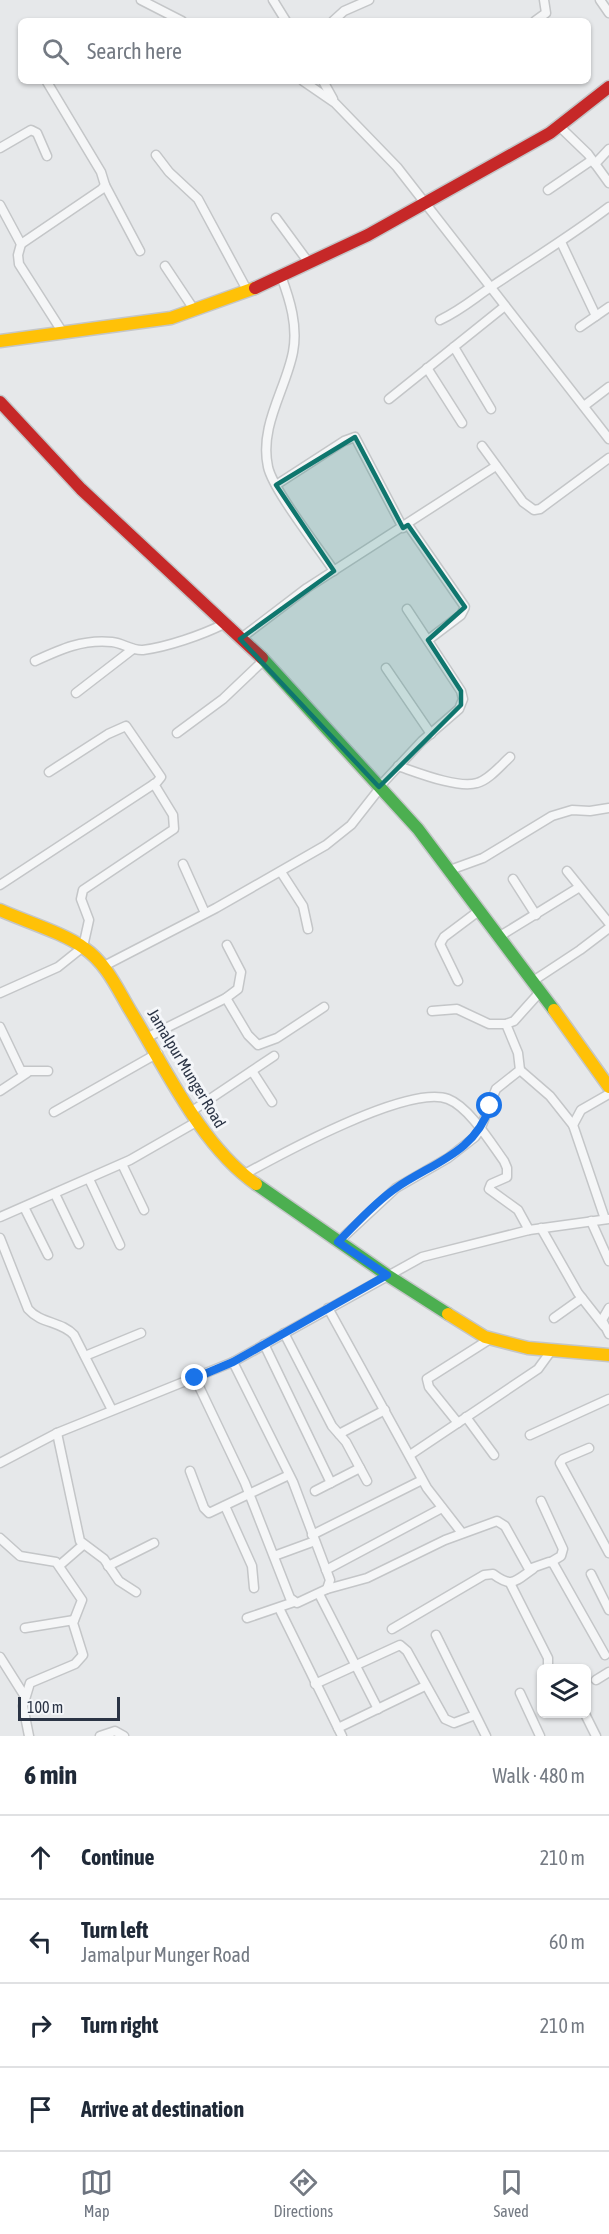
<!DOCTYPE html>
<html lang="en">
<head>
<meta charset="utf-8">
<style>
  body { margin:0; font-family:"Asap Condensed",sans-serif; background:#f6f6f7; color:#1f2937 }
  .controls { position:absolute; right:18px; bottom:18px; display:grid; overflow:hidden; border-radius:9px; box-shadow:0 2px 4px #0004 }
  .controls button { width:54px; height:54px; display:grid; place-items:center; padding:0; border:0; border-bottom:2px solid #e0e1e3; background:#fff; color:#1f2937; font:30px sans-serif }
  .scale { position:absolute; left:18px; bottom:15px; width:102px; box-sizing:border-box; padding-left:6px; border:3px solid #2b3445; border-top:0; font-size:16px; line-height:21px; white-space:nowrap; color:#2b3445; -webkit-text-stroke:4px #f4f6f9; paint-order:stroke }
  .stop { position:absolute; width:18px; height:18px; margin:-14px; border:4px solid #1a73e8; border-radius:50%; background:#fff }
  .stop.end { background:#1a73e8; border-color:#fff; box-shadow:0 2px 6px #0008 }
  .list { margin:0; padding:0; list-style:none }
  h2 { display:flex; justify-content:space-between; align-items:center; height:78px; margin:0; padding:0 24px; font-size:26px }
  h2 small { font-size:20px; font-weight:400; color:#747a83 }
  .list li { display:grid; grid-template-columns:39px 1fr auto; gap:18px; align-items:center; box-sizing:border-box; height:84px; padding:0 24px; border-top:2px solid #e0e1e3 }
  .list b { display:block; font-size:22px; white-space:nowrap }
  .list p { margin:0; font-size:20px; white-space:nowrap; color:#747a83 }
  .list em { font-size:20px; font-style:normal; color:#747a83 }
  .icon { flex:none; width:33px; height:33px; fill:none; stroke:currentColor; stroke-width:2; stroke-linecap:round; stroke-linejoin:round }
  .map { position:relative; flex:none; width:609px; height:1736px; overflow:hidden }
  .search { position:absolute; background:#fff; box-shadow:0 2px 4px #0004; left:18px; right:18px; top:18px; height:66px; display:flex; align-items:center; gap:15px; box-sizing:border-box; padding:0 21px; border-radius:9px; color:#747a83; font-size:22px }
  .sheet { height:414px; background:#fff }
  nav { display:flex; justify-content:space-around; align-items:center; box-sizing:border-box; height:84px; border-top:2px solid #e0e1e3; background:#fff; font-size:16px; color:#747a83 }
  nav a { display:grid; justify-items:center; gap:3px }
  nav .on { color:#6c737f }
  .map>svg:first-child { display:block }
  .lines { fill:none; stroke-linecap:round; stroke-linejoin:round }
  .street-casing { stroke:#c4c6c8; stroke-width:11 }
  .fast-casing { stroke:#c4c6c8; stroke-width:15 }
  .slow-casing { stroke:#c4c6c8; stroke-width:15 }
  .jam-casing { stroke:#c4c6c8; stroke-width:15 }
  .street { stroke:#f5f6f7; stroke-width:8 }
  .fast { stroke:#4caf50; stroke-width:12 }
  .slow { stroke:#ffc107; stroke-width:12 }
  .jam { stroke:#c62828; stroke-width:12 }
  .route { stroke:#1a73e8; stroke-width:8 }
  .marked { fill:#0f766e; fill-opacity:0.2; stroke:#0f766e; stroke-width:4.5; stroke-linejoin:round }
  .labels { text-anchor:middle; stroke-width:6; stroke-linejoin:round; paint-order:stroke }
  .street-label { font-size:16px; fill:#2b3445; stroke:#f4f6f9 }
</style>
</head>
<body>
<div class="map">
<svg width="609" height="1736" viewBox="0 0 609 1736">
  <rect width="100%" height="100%" fill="#e6e8ea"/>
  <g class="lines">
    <g class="street-casing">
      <g id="street">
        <polyline points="141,0 182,21"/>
        <polyline points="273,0 286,21"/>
        <polyline points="600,0 609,13"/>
        <polyline points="333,21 344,11 369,0"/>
        <polyline points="535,21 546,13 544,0"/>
        <polyline points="303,81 335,103 397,167 609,439"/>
        <polyline points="323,81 333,99"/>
        <polyline points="560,127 588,154 609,183"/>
        <polyline points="0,148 31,130 37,133 47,156"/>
        <polyline points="156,155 169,172 198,199 247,290"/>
        <polyline points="595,164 609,149"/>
        <polyline points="105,185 140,251"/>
        <polyline points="548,190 592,160"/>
        <polyline points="0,205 21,244 18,255 19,264 63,333"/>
        <polyline points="276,218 309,263"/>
        <polyline points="561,242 596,316"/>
        <polyline points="21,244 102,189 105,185 101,172 47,82"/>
        <polyline points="165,266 195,311"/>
        <path d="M281,276C290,300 298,326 293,352C286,389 259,426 268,467C273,490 319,548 334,571"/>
        <path d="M440,320C463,309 474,298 494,285C533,259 572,235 609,207"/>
        <polyline points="580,327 609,307"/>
        <polyline points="454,347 491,409"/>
        <polyline points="427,368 462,423"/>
        <polyline points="389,399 505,306"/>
        <polyline points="584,406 609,387"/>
        <polyline points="482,446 523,502 534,510 540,509 609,458"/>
        <polyline points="276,485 344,441 355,437 403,528"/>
        <polyline points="408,525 465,607 461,615 428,640"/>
        <polyline points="240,639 307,588 496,466"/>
        <path d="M35,661C61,649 83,639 112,642C123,643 132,651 143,650C167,647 202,635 224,624"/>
        <polyline points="386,668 431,734"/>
        <polyline points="76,693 133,649"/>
        <polyline points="177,733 223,699 264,660"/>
        <path d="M398,766C416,772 458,789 477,783C489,780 501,765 510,757"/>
        <polyline points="379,787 422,741 459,709 463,699 461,691 407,609"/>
        <polyline points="183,864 205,913"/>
        <polyline points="450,870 483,858 552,816 572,810 590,811 609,808"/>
        <polyline points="567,871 609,923"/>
        <polyline points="281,872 303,906 308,929"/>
        <polyline points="513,879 536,915"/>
        <polyline points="0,885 157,782 161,777 126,726 108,734 49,772"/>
        <polyline points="500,936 578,888"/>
        <polyline points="104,966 216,908 326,845 351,825 380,788"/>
        <polyline points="458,981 440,944 444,937 480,910"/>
        <polyline points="533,981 580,950 609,928"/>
        <polyline points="0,993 58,967 83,947 89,920 81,899 83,890 174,829 173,815 154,784"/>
        <polyline points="226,998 248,1035 258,1045 277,1038 324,1007"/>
        <polyline points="432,1011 457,1009 489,1024 506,1024 514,1021 540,992"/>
        <polyline points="0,1027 21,1071 48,1071"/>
        <polyline points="148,1037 226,998 238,989 241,972 227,945"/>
        <polyline points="520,1070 550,1096 573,1125"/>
        <polyline points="252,1071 272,1102"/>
        <polyline points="0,1091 27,1073"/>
        <polyline points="192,1111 274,1056"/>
        <polyline points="54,1112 158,1053"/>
        <polyline points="122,1164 144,1210"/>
        <path d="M243,1175C281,1154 409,1084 448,1099C469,1107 491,1143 504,1161L507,1168V1177L491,1184L489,1189L518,1210L529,1230"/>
        <polyline points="89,1179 120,1245"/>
        <polyline points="55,1194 79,1244"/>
        <polyline points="24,1207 48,1255"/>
        <polyline points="0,1217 130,1160 198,1121"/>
        <polyline points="605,1219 573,1125 581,1110 609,1094"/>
        <polyline points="591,1221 609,1261"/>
        <polyline points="541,1228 578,1293 604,1326"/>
        <path d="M0,1238L28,1309C41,1324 61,1321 74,1335L112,1410"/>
        <polyline points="338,1242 396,1188 448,1158 475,1137 480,1130 496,1089 520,1070 518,1053 506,1024"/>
        <polyline points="328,1308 427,1488 462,1533"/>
        <polyline points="609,1308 602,1320 609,1334"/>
        <polyline points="554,1318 582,1298"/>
        <polyline points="284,1333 332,1426 346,1442 367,1481"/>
        <polyline points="264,1344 331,1483"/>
        <polyline points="85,1356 141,1333"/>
        <polyline points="195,1378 245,1483 290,1598 297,1603 327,1589 330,1580 293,1482 233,1362"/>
        <polyline points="466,1417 494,1455"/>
        <polyline points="458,1423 429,1387 427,1379 490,1339"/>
        <polyline points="57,1433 80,1541 104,1559 119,1581 136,1592"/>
        <polyline points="339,1434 385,1410"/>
        <polyline points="530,1435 609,1399"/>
        <polyline points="589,1448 563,1459 560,1463 609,1553"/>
        <polyline points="410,1455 538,1369 551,1351"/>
        <polyline points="0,1463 57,1433 233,1362 422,1257 529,1230 609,1219"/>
        <polyline points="190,1471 204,1508 209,1513 289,1475"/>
        <polyline points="315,1491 360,1468"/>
        <polyline points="541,1501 563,1549 561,1556 551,1562"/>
        <polyline points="225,1506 252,1566 254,1588"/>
        <polyline points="312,1535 422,1480"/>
        <polyline points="0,1538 20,1556 56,1562 82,1600 73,1623 83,1655 75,1664 30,1683 23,1706 29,1736"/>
        <polyline points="274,1556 315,1541"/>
        <polyline points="60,1565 83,1545"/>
        <polyline points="108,1566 154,1543"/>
        <polyline points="326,1570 442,1508"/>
        <polyline points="591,1574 609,1610"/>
        <polyline points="510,1583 548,1658 548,1668"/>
        <polyline points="327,1589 367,1578 445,1540 497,1521 505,1526 529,1569 549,1562 553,1563 605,1655"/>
        <polyline points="319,1594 378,1709"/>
        <polyline points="279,1608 342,1736"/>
        <polyline points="247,1618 294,1602"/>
        <polyline points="25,1628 74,1620"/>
        <path d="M392,1629L484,1575L493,1574C512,1588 514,1582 533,1569"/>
        <polyline points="436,1635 486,1736"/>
        <polyline points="0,1657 24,1695"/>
        <polyline points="596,1680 609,1672"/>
        <polyline points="315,1684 400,1645 407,1651 445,1719 454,1723 475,1715"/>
        <polyline points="520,1693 540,1736"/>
        <polyline points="585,1714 596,1736"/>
        <polyline points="338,1728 425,1686"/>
        <polyline points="100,1736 115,1731 124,1736"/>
      </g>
    </g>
    <g class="fast-casing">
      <g id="fast">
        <polyline points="262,658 418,829 554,1010"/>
        <polyline points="256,1184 387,1275 448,1314"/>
      </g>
    </g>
    <g class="slow-casing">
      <g id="slow">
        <polyline points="0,341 171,318 255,288"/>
        <path d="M0,910C24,921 64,933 84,948C106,963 117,988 130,1010C165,1067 201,1146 256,1184"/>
        <polyline points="554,1010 609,1087"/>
        <polyline points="448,1314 485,1337 528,1348 609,1355"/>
      </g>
    </g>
    <g class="jam-casing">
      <g id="jam">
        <polyline points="255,288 368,235 550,133 609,87"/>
        <polyline points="0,402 81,489 262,658"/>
      </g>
    </g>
    <use href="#street" class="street"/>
    <use href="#fast" class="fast"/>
    <use href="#slow" class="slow"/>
    <use href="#jam" class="jam"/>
  </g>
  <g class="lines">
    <path class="route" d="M195,1378L233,1362L387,1275L338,1242C356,1224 374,1203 396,1188C432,1163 475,1153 490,1106"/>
  </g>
  <path class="marked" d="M355,437L403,528L408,525L465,607L428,640L461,691V705L379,787L240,639L334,571L276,485Z"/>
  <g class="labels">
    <g class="street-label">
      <text transform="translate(187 1068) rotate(59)" y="6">Jamalpur Munger Road</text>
    </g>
  </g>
</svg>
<div class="controls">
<button><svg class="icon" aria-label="layers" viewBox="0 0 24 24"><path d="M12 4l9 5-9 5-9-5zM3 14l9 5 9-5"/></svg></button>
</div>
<div class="scale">100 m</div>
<div class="stop" style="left:490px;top:1106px"></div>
<div class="stop end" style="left:195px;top:1378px"></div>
<div class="search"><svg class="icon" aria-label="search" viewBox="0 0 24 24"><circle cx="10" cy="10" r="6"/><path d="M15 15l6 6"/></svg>Search here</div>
</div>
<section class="sheet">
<h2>6 min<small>Walk · 480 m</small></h2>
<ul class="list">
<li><svg class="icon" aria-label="ahead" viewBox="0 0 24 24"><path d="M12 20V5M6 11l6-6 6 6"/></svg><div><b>Continue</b></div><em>210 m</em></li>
<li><svg class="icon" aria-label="left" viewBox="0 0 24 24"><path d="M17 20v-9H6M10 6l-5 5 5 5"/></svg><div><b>Turn left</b><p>Jamalpur Munger Road</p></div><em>60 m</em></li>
<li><svg class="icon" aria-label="right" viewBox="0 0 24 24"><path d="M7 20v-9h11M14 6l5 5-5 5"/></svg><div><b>Turn right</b></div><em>210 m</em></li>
<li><svg class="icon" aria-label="arrive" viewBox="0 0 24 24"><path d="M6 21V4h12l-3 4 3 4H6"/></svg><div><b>Arrive at destination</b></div></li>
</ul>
</section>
<nav>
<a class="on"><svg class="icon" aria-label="map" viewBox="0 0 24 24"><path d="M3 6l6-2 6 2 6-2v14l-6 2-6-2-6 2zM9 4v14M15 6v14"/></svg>Map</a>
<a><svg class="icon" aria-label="directions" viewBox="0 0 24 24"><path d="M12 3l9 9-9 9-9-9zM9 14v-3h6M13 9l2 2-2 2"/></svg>Directions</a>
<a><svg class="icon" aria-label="saved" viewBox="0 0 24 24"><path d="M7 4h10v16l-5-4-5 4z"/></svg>Saved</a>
</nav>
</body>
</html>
